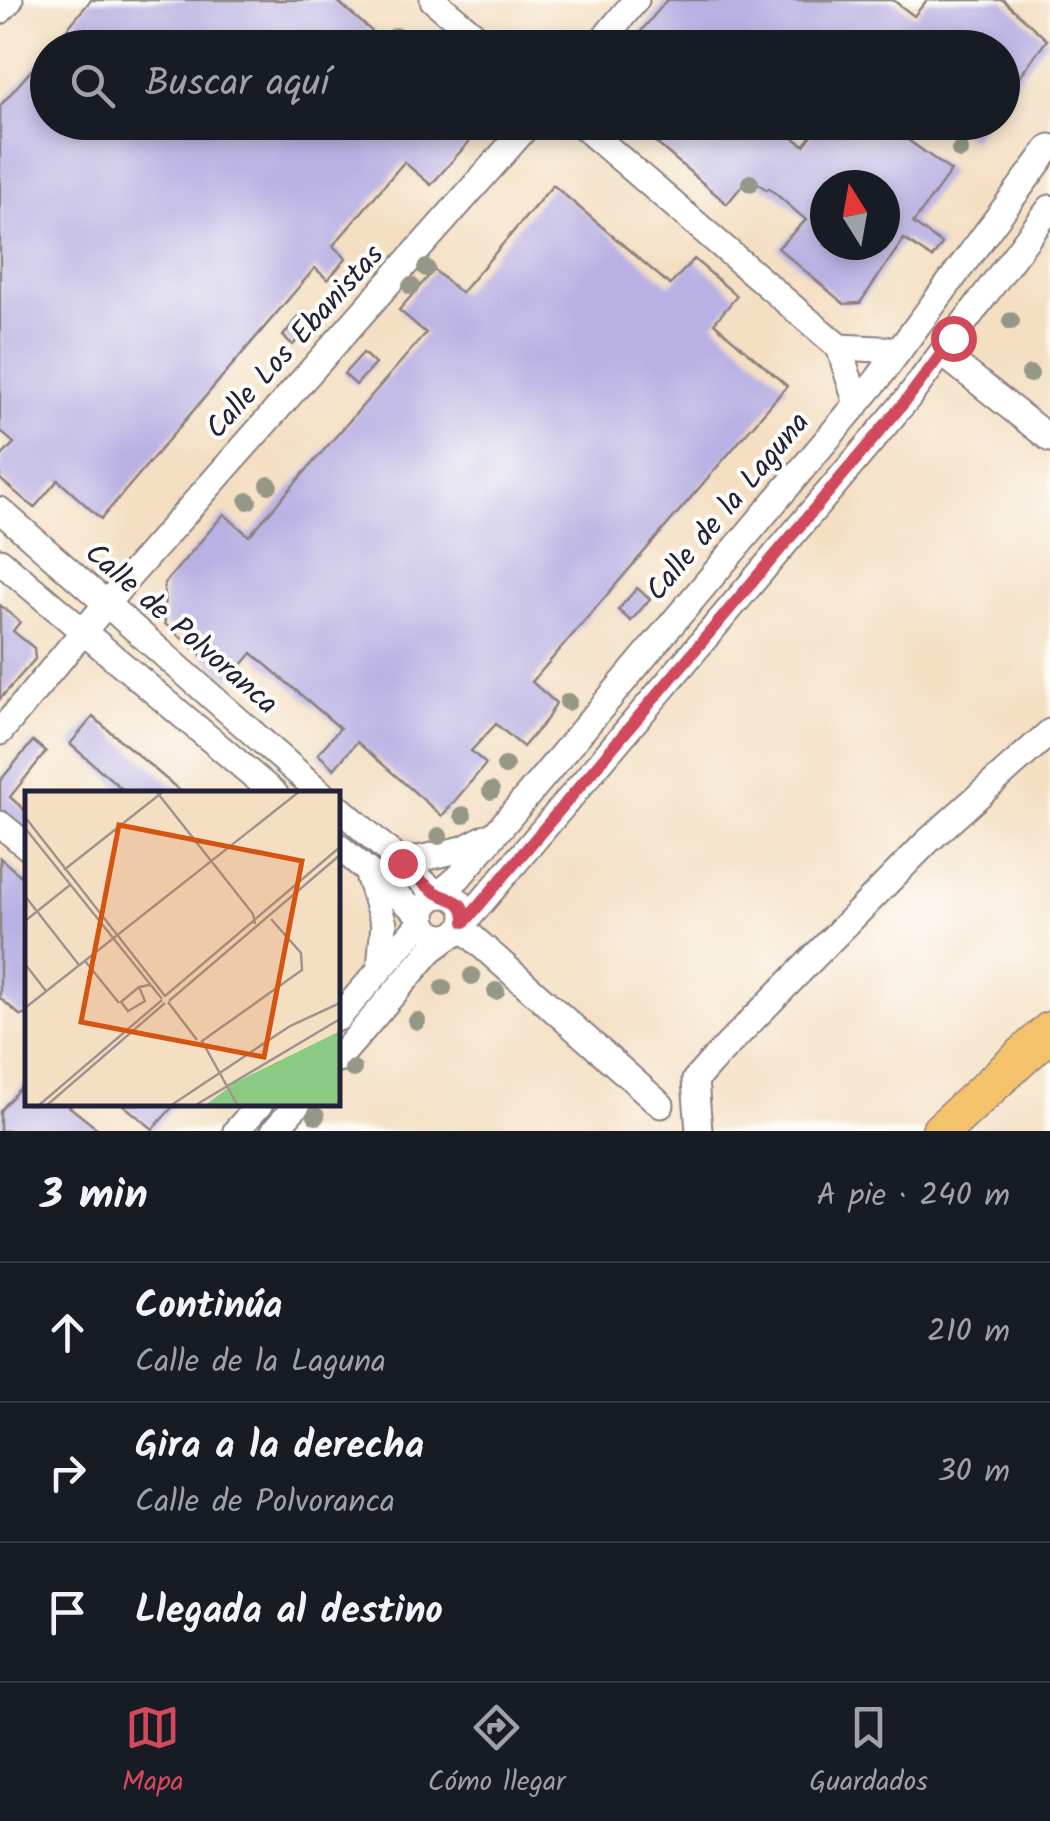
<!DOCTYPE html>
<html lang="es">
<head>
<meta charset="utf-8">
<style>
  body { margin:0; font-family:Kalam,sans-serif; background:#242831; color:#f1f3f6 }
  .compass { position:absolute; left:810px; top:170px; width:90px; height:90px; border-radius:50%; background:#171b24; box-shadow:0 5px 15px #0003; rotate:349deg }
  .stop { position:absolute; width:30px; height:30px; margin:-22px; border:8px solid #d1495b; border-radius:50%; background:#fff }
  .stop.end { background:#d1495b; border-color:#fff; box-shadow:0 2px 10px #0008 }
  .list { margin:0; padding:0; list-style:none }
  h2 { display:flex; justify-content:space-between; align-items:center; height:130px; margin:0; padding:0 40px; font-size:42px }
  h2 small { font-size:32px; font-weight:400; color:#9ea1a6 }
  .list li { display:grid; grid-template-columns:65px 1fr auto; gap:30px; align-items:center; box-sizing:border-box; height:140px; padding:0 40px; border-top:2px solid #363941 }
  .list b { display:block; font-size:38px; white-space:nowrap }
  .list p { margin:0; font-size:32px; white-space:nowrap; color:#9ea1a6 }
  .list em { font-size:32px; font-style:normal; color:#9ea1a6 }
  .icon { flex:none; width:55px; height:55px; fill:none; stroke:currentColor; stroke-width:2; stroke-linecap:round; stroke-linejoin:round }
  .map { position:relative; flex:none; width:1050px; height:1131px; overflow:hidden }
  .search { position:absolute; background:#171b24; box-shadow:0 5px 15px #0003; left:30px; right:30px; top:30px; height:110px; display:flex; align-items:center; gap:25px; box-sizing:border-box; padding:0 35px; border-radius:55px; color:#9ea1a6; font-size:38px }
  .sheet { height:550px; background:#171b24 }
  nav { display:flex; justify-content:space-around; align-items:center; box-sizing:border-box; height:140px; border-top:2px solid #363941; background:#171b24; font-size:28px; color:#9ea1a6 }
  nav a { display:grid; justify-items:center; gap:5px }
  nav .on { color:#d1495b }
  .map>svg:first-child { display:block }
  .building { fill:#b9b1e3; fill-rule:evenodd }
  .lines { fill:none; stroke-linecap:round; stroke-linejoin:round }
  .minor-casing { stroke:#8b807f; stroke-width:29 }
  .highway-casing { stroke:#8b807f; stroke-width:41 }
  .minor { stroke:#fff; stroke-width:25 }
  .highway { stroke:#f4c26a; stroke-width:38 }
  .tree { fill:#959886 }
  .route { stroke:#d1495b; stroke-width:12 }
  .labels { text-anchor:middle; stroke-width:8; stroke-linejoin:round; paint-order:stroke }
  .street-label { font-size:30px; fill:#22223b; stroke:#fdfcf7 }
  .inset-road { fill:none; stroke:#a0938d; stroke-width:2.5 }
  .view { fill:#d45411; fill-opacity:0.15; stroke:#d45411; stroke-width:5 }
  .inset-edge { fill:none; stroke:#22223b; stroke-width:5 }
</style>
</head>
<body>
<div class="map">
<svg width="1050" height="1131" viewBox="0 0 1050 1131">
  <rect width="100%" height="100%" fill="#fdfcf7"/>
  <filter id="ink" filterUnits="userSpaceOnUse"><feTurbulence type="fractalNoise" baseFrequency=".01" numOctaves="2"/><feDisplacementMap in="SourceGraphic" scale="20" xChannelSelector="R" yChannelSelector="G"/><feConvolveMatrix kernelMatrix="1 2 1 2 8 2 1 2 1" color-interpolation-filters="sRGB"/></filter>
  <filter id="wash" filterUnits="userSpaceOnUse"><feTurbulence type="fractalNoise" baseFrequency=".0048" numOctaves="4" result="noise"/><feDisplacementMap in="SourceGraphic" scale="40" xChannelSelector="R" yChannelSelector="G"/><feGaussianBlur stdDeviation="2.25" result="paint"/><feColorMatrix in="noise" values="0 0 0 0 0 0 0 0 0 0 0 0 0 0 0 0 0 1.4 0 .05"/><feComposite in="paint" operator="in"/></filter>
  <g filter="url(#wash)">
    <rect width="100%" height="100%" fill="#f4dfc3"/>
    <g id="blocks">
      <g class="building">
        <polygon points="91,0 336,0 391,48 51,48"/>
        <polygon points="667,0 893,0 914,16 927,0 1003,0 1047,40 1002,100 1002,48 627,48"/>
        <polygon points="48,51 48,122 477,122 482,127 431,185 404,162 333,246 346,258 328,280 315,268 101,519 58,480 34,508 0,479 0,458 14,443 0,431 0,106"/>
        <path d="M632,122H794L786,133L804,145L822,122H883L951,171L913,223L942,244L932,258L904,239L860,303L844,304L778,248L806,220L769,188L767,190L749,177L727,204ZM825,185H885V245H825Z"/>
        <polygon points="950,122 985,122 972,140"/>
        <polygon points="553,185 670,285 694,259 723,284 737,296 714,323 787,386 532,682 556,703 547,719 523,747 496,724 471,751 486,764 442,816 357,742 334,769 318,754 340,728 252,653 230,679 165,624 164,584 224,514 249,536 426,333 399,310 434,270 461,293"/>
        <polygon points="302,311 314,321 293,345 283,336"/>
        <polygon points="363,353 375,364 356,385 344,374"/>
        <polygon points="637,588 650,599 631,621 618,610"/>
        <polygon points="0,605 20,622 13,631 34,648 35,659 0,699"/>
        <polygon points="93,717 179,790 176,794 128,794 70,744"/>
        <polygon points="33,741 46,752 10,797 28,813 28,836 0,813 0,781"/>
        <polygon points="0,858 28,882 28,1014 21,1016 0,998"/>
        <polygon points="28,1079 28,1104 66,1104 100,1131 0,1131 0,1111"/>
        <polygon points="122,1104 175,1104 153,1129"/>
      </g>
    </g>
  </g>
  <g filter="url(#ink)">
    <use href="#blocks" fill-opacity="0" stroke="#8b807f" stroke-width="2.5"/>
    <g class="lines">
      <g class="minor-casing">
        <g id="minor">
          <polyline points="433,0 490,48"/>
          <polyline points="0,11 10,0"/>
          <polyline points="596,48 636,0"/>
          <polyline points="578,122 839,347 857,404"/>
          <polyline points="839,347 899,350"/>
          <polyline points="942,353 1050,439"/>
          <polyline points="0,510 322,794"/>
          <polyline points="0,561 275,794"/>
          <polyline points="0,732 127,579 531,122"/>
          <polyline points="338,807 438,895 459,877 877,380 1050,147"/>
          <polyline points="0,824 28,847"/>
          <polyline points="338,846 423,917"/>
          <polyline points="401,863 463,849 486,837"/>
          <polyline points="369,878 384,924 380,968"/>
          <circle cx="444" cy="916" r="21"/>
          <polyline points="465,922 908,398 1050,208"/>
          <polyline points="462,928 661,1105"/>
          <polyline points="338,1018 423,920"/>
          <polyline points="338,1059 431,950 447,938"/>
          <polyline points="236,1131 260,1104"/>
          <polyline points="274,1131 298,1104"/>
          <polyline points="699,1131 695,1080 711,1062 927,842 1050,732"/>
        </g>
      </g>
      <g class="highway-casing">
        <polyline id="highway" points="941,1131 1050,1031"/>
      </g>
      <use href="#minor" class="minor"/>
      <use href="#highway" class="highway"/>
    </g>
    <g class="tree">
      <circle cx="396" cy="36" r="9"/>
      <circle cx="960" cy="150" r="9"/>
      <circle cx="750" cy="183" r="9"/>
      <circle cx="426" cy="268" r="9"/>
      <circle cx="411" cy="286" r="9"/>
      <circle cx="1011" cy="321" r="9"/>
      <circle cx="1030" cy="374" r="9"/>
      <circle cx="269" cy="485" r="9"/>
      <circle cx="248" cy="501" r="9"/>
      <circle cx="568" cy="702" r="9"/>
      <circle cx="505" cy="766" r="9"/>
      <circle cx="491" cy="791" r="9"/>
      <circle cx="463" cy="815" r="9"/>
      <circle cx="439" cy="836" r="9"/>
      <circle cx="472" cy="976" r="9"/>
      <circle cx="443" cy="988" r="9"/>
      <circle cx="496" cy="991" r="9"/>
      <circle cx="417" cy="1021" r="9"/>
      <circle cx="353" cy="1069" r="9"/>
      <circle cx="316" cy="1116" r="9"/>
    </g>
  </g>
  <g class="lines" filter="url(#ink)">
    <path class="route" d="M402,863C412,872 422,883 434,891C449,902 466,896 465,922L908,398L953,338"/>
  </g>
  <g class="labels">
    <g class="street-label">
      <text transform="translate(294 341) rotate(-48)" y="10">Calle Los Ebanistas</text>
      <text transform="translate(727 506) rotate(-50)" y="10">Calle de la Laguna</text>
      <text transform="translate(182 628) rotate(41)" y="10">Calle de Polvoranca</text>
    </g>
  </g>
  <g transform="translate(25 791)">
    <rect width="315" height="315" fill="#f4dfc3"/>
    <path d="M315,240V315H179L211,291Z" fill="#8bca82"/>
    <path class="inset-road" d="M131,0L228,123L230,133M0,26L140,205L315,56M0,37L137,208M39,79L139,0M0,105L54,174M0,130L45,94M60,170L94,212M0,173L21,200M114,196L120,210L103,220L96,211L114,196L125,194M144,210L315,64M143,211L172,249M0,217L275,0M13,315L137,209M21,315L140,212M145,315L265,235L315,212M169,315L315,228M213,315L177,250L277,179L276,162L246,128"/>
    <path class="view" d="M94,34L277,70L239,266L56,231Z"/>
    <rect width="315" height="315" class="inset-edge"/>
  </g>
</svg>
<svg class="compass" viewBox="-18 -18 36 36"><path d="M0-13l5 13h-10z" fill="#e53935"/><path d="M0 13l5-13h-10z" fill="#9ea1a6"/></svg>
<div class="stop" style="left:953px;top:338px"></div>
<div class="stop end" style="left:402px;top:863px"></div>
<div class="search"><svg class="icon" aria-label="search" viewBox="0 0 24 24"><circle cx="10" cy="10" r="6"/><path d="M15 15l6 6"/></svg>Buscar aquí</div>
</div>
<section class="sheet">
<h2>3 min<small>A pie · 240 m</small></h2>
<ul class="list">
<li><svg class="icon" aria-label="ahead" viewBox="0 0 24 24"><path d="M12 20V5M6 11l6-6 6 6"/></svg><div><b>Continúa</b><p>Calle de la Laguna</p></div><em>210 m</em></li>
<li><svg class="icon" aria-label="right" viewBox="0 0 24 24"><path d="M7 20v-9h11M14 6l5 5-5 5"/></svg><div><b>Gira a la derecha</b><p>Calle de Polvoranca</p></div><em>30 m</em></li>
<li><svg class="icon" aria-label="arrive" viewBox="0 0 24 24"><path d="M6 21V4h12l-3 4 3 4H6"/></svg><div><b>Llegada al destino</b></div></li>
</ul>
</section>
<nav>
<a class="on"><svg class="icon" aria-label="map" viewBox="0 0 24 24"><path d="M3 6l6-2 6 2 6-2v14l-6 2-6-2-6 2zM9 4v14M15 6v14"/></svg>Mapa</a>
<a><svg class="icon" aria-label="directions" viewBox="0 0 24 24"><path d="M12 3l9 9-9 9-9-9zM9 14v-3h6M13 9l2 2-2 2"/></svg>Cómo llegar</a>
<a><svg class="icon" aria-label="saved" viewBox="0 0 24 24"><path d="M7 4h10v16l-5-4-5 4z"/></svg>Guardados</a>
</nav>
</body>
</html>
